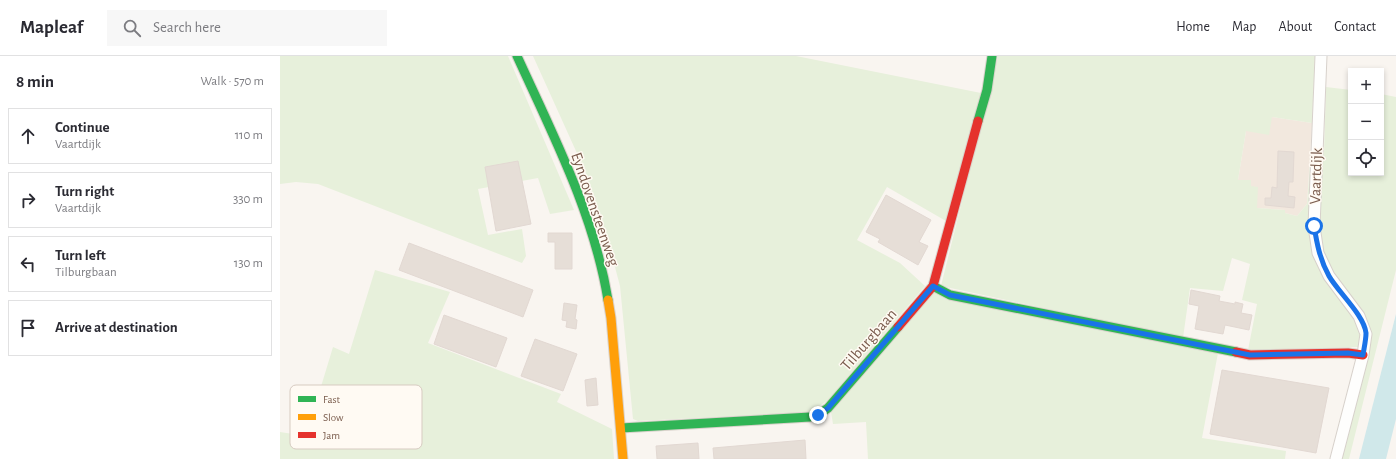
<!DOCTYPE html>
<html lang="en">
<head>
<meta charset="utf-8">
<style>
  body { margin:0; font-family:"Alegreya Sans",sans-serif; background:#f7f7f7; color:#2b2b33 }
  .controls { position:absolute; right:12px; top:12px; display:grid; overflow:hidden; border-radius:0px; box-shadow:0 2px 6px #0003 }
  .controls button { width:36px; height:36px; display:grid; place-items:center; padding:0; border:0; border-bottom:1px solid #e1e1e2; background:#fff; color:#2b2b33; font:20px sans-serif }
  .stop { position:absolute; width:12px; height:12px; margin:-9px; border:3px solid #1a73e8; border-radius:50%; background:#fff }
  .stop.end { background:#1a73e8; border-color:#fff; box-shadow:0 1px 4px #0008 }
  .list { margin:0; padding:0; list-style:none }
  h2 { display:flex; justify-content:space-between; align-items:center; height:52px; margin:0; padding:0 16px; font-size:17px }
  h2 small { font-size:13px; font-weight:400; color:#7c7c81 }
  .list li { display:grid; grid-template-columns:26px 1fr auto; gap:12px; align-items:center; box-sizing:border-box; height:56px; margin:0 8px 8px; padding:0 8px; border:1px solid #e1e1e2; border-radius:0px }
  .list b { display:block; font-size:15px; white-space:nowrap }
  .list p { margin:0; font-size:13px; white-space:nowrap; color:#7c7c81 }
  .list em { font-size:13px; font-style:normal; color:#7c7c81 }
  .icon { flex:none; width:22px; height:22px; fill:none; stroke:currentColor; stroke-width:2; stroke-linecap:round; stroke-linejoin:round }
  .map { position:relative; flex:none; width:1116px; height:403px; overflow:hidden }
  header { display:flex; align-items:center; gap:24px; box-sizing:border-box; height:56px; padding:0 20px; background:#fff; border-bottom:1px solid #e1e1e2 }
  header strong { font-size:19px }
  nav { display:flex; gap:22px; margin-inline-start:auto; font-size:14px }
  .search { width:280px; height:36px; background:#f7f7f7; display:flex; align-items:center; gap:10px; box-sizing:border-box; padding:0 14px; border-radius:0px; color:#7c7c81; font-size:15px }
  main { display:flex }
  aside { flex:1; background:#fff }
  .map>svg:first-child { display:block }
  .residential { fill:#f2e8de }
  .green { fill:#e7f0db }
  .water { fill:#d0e8ea }
  .building { fill:#e6ded7; stroke:#e2d8d2 }
  .lines { fill:none; stroke-linecap:round; stroke-linejoin:round }
  .street-casing { stroke:#d7d1cb; stroke-width:13 }
  .fast-casing { stroke:#d9d2cb; stroke-width:11 }
  .slow-casing { stroke:#d9d2cb; stroke-width:11 }
  .jam-casing { stroke:#d9d2cb; stroke-width:11 }
  .street { stroke:#fefefd; stroke-width:11 }
  .fast { stroke:#30b455; stroke-width:9 }
  .slow { stroke:#ff9f0a; stroke-width:9 }
  .jam { stroke:#e5322d; stroke-width:9 }
  .route { stroke:#1a73e8; stroke-width:5 }
  .labels { text-anchor:middle; stroke-width:3; stroke-linejoin:round; paint-order:stroke }
  .street-label { font-size:16px; fill:#7a5c4d; stroke:#fffaf3 }
  .key { fill:#fffaf3; stroke:#d7cbc1; stroke-width:1 }
  .key-label { font-size:11px; fill:#7a5c4d }
</style>
</head>
<body>
<header>
<strong>Mapleaf</strong>
<div class="search"><svg class="icon" aria-label="search" viewBox="0 0 24 24"><circle cx="10" cy="10" r="6"/><path d="M15 15l6 6"/></svg>Search here</div>
<nav><a>Home</a><a>Map</a><a>About</a><a>Contact</a></nav>
</header>
<main>
<aside>
<h2>8 min<small>Walk · 570 m</small></h2>
<ul class="list">
<li><svg class="icon" aria-label="ahead" viewBox="0 0 24 24"><path d="M12 20V5M6 11l6-6 6 6"/></svg><div><b>Continue</b><p>Vaartdijk</p></div><em>110 m</em></li>
<li><svg class="icon" aria-label="right" viewBox="0 0 24 24"><path d="M7 20v-9h11M14 6l5 5-5 5"/></svg><div><b>Turn right</b><p>Vaartdijk</p></div><em>330 m</em></li>
<li><svg class="icon" aria-label="left" viewBox="0 0 24 24"><path d="M17 20v-9H6M10 6l-5 5 5 5"/></svg><div><b>Turn left</b><p>Tilburgbaan</p></div><em>130 m</em></li>
<li><svg class="icon" aria-label="arrive" viewBox="0 0 24 24"><path d="M6 21V4h12l-3 4 3 4H6"/></svg><div><b>Arrive at destination</b></div></li>
</ul>
</aside>
<div class="map">
<svg width="1116" height="403" viewBox="0 0 1116 403">
  <rect width="100%" height="100%" fill="#f9f5f0"/>
  <polygon class="residential" points="992,61 1032,67 1027,148 1017,160 1005,157 1005,154 977,152 971,130 971,124 958,124 966,75"/>
  <g class="green">
    <polygon points="0,0 228,0 294,154 270,158 258,122 198,133 208,179 242,173 246,200 242,207 38,128 16,126 0,128"/>
    <polygon points="253,0 516,0 701,37 666,165 607,131 577,184 620,207 645,230 548,344 531,356 358,365 353,363 340,230 327,181 305,115"/>
    <polygon points="718,0 1035,0 1032,67 992,61 989,79 966,75 958,124 971,124 971,130 978,131 977,152 1005,154 1005,157 1017,160 1027,148 1031,95 1044,96 1046,31 1071,34 1071,117 1101,117 1101,38 1116,41 1116,214 1069,403 1058,403 1090,282 1054,221 1046,226 1078,267 1081,277 1078,291 968,294 977,248 962,244 970,208 952,202 943,235 910,232 903,282 661,230"/>
    <polygon points="95,214 170,236 148,287 281,338 277,346 332,373 334,403 0,403 0,376 26,380 53,291 69,298"/>
    <polygon points="655,235 938,297 922,382 1006,395 1005,403 588,403 586,366 553,368 551,356"/>
  </g>
  <polygon class="water" points="1116,258 1116,363 1106,403 1079,403"/>
  <g class="building">
    <polygon points="998,95 1014,96 1013,126 1009,126 1008,140 1015,141 1014,152 985,149 985,142 991,142 992,131 997,132"/>
    <polygon points="238,105 251,168 216,175 205,111"/>
    <polygon points="606,139 651,164 639,186 648,190 638,209 598,186 600,183 586,176"/>
    <polygon points="268,177 292,177 292,213 275,213 275,186 268,186"/>
    <polygon points="129,187 253,234 243,261 119,214"/>
    <polygon points="911,234 940,240 939,245 955,248 955,246 963,248 961,257 972,259 969,274 945,269 943,278 915,273 919,250 909,248"/>
    <polygon points="284,247 297,249 295,263 297,264 296,273 286,271 287,265 282,264"/>
    <polygon points="164,259 227,282 216,311 154,288"/>
    <polygon points="255,283 297,298 283,335 241,320"/>
    <polygon points="942,314 1049,332 1036,397 930,378"/>
    <polygon points="316,322 318,349 307,350 305,324"/>
    <polygon points="525,384 526,403 434,403 433,392"/>
    <polygon points="418,387 419,403 377,403 376,390"/>
  </g>
  <g class="lines">
    <g class="street-casing">
      <polyline id="street" points="1041,0 1034,170 1038,197 1049,220 1079,260 1086,278 1083,299 1056,403"/>
    </g>
    <g class="fast-casing">
      <g id="fast">
        <path d="M237,0C273,79 314,158 328,244"/>
        <polyline points="698,65 707,34 712,0"/>
        <polyline points="653,230 670,239 956,296"/>
        <polyline points="341,372 530,361 538,359 548,352 618,271"/>
      </g>
    </g>
    <g class="slow-casing">
      <polyline id="slow" points="328,244 331,262 343,403"/>
    </g>
    <g class="jam-casing">
      <g id="jam">
        <polyline points="618,271 653,230 698,65"/>
        <polyline points="956,296 970,299 1068,297 1083,299"/>
      </g>
    </g>
    <use href="#street" class="street"/>
    <use href="#fast" class="fast"/>
    <use href="#slow" class="slow"/>
    <use href="#jam" class="jam"/>
  </g>
  <g class="lines">
    <path class="route" d="M538,359L548,352L653,230L670,239L970,299L1068,297L1083,299C1084,292 1086,284 1086,277C1084,259 1058,236 1049,220C1040,204 1037,188 1034,170"/>
  </g>
  <g class="labels">
    <g class="street-label">
      <text transform="translate(1035 120) rotate(-88)" y="6">Vaartdijk</text>
      <text transform="translate(316 153) rotate(71)" y="6">Eyndovensteenweg</text>
      <text transform="translate(588 283) rotate(-49)" y="6">Tilburgbaan</text>
    </g>
  </g>
  <rect x="10" y="329" width="132" height="64" rx="6" class="key"/>
  <rect x="18" y="340" width="18" height="6" fill="#30b455"/>
  <rect x="18" y="358" width="18" height="6" fill="#ff9f0a"/>
  <rect x="18" y="376" width="18" height="6" fill="#e5322d"/>
  <g class="key-label">
    <text x="43" y="347">Fast</text>
    <text x="43" y="365">Slow</text>
    <text x="43" y="383">Jam</text>
  </g>
</svg>
<div class="controls">
<button>+</button>
<button>−</button>
<button><svg class="icon" aria-label="locate" viewBox="0 0 24 24"><circle cx="12" cy="12" r="6"/><path d="M12 2v4M12 18v4M2 12h4M18 12h4"/></svg></button>
</div>
<div class="stop" style="left:1034px;top:170px"></div>
<div class="stop end" style="left:538px;top:359px"></div>
</div>
</main>
</body>
</html>
